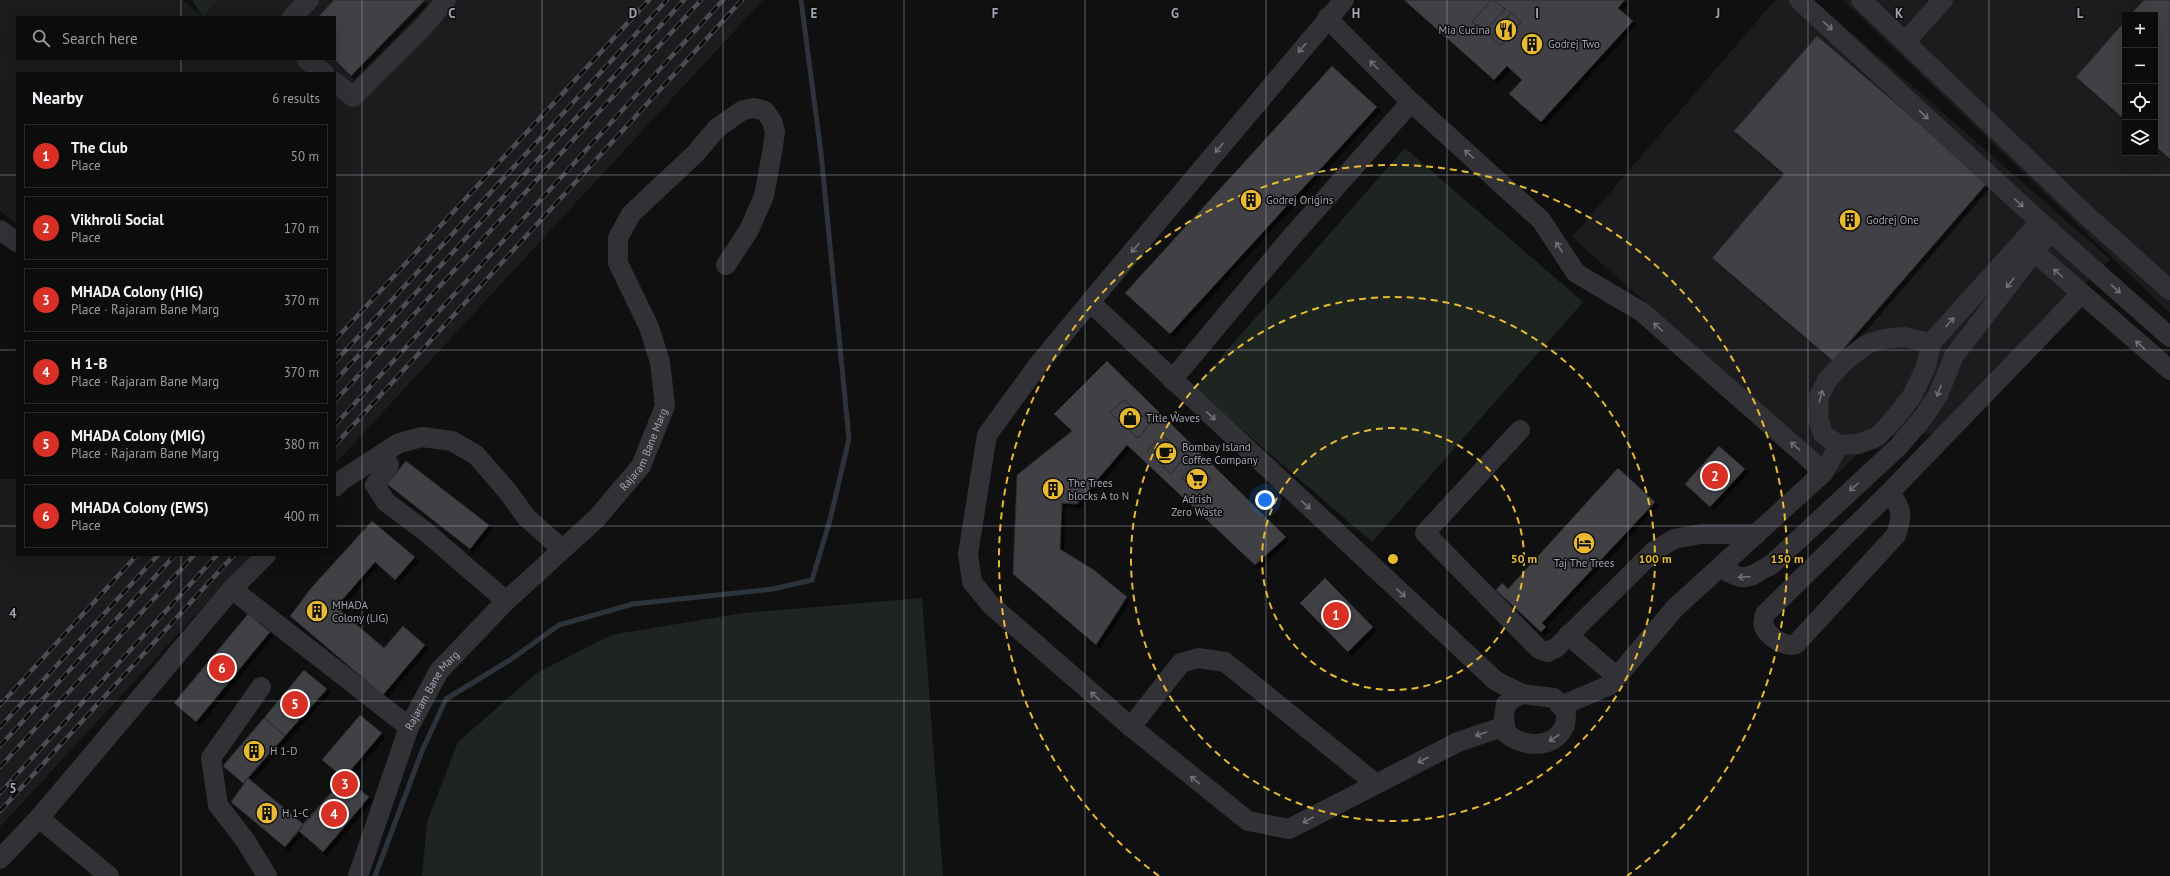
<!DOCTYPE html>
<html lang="en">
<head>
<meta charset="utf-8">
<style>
  body { margin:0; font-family:"PT Sans",sans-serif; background:#1a1a1b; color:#f1f3f6 }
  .controls { position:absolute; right:12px; top:12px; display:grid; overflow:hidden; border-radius:0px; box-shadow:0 4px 16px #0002 }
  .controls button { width:36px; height:36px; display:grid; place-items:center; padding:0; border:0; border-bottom:1px solid #2c2c2e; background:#0c0c0d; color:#f1f3f6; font:20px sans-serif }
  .you { position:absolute; left:1265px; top:500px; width:14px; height:14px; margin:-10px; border:3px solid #fff; border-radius:50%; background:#1a73e8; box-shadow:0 0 0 6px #1a73e833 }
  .badge { display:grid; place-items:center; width:26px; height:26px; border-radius:50%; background:#d93025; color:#fff; font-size:13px; font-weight:700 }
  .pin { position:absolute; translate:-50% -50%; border:2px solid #fff; box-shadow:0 1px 4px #0006 }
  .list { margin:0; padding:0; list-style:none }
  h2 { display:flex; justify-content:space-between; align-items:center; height:52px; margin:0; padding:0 16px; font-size:17px }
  h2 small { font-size:13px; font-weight:400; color:#9a9b9d }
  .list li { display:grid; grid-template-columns:26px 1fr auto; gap:12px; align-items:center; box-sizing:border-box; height:64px; margin:0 8px 8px; padding:0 8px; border:1px solid #2c2c2e; border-radius:0px }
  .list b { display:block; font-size:15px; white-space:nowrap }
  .list p { margin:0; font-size:13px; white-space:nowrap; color:#9a9b9d }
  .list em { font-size:13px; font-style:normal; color:#9a9b9d }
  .icon { flex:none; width:22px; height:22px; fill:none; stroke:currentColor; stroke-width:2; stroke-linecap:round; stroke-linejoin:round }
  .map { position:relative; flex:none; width:2170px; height:876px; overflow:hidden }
  .search { position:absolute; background:#0c0c0d; box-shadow:0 4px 16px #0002; left:16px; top:16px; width:320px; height:44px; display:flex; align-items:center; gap:10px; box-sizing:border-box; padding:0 14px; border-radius:0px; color:#9a9b9d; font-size:15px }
  .panel { position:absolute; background:#0c0c0d; box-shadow:0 4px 16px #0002; left:16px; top:72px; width:320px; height:484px; border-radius:0px }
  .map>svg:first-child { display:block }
  .built { fill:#1c1c1e; fill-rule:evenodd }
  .green { fill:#1e2520 }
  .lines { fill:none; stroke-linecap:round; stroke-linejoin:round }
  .stream { stroke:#2c333b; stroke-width:5 }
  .building { fill:#3f4044; stroke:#2a2a2d; filter:url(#shadow) }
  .minor { stroke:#313136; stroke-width:20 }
  .rail-casing { stroke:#4c4d53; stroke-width:4.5 }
  .rail { stroke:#0b0b0c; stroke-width:3; stroke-dasharray:9; stroke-linecap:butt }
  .oneway { stroke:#6f717a }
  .grid { fill:none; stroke:#a2a5b1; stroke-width:1; stroke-opacity:0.55 }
  .ring { fill:none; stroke:#e7ba32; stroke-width:2; stroke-dasharray:7 5 }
  .labels { text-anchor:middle; stroke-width:3; stroke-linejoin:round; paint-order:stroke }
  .poi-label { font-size:11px; fill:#a2a5b1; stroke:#0b0b0c; text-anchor:start }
  .street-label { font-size:11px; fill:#a2a5b1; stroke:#0b0b0c }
  .grid-label { font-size:13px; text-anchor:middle; font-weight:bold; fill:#a2a5b1; stroke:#0b0b0c; stroke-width:3; stroke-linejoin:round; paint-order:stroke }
  .centre { fill:#e7ba32; stroke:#0b0b0c; stroke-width:2 }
  .ring-label { font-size:12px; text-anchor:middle; font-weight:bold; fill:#e7ba32; stroke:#0b0b0c; stroke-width:3; stroke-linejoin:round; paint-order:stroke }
</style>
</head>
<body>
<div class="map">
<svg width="2170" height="876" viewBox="0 0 2170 876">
  <defs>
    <filter id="shadow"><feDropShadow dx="3.5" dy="3.5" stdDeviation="0" flood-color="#0009"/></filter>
  </defs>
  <rect width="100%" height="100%" fill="#101011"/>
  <g class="built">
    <polygon points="0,0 182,0 203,17 17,17 17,59 335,59 335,17 204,17 218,0 763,0 335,464 335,73 17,73 17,224 0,211"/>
    <polygon points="1775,0 1814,0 2110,259 1939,433 1873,438 1837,474 1572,237"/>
    <path d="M1843,0H2170V313ZM2125,15H2155V153H2125Z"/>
    <polygon points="0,479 17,479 17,555 251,555 0,827"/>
  </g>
  <g class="green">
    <polygon points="192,0 218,0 203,17"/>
    <polygon points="1405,148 1583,302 1372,542 1194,388"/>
    <polygon points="922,598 943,876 422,876 427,822 458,742 537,673 611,635 744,613"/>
  </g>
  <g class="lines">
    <polyline class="stream" points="375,876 422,751 446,699 510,660 559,625 633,604 773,589 812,580 830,520 849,439 821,153 801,0"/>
  </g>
  <g class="building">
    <polygon points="425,0 351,76 334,59 335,17 318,17 334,0"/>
    <polygon points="1404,0 1625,0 1618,8 1633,21 1541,122 1509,94 1522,80 1507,66 1494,80"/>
    <polygon points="1491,0 1494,0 1505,9 1484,32 1472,22"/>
    <polygon points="2144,0 2170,0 2170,159 2155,146 2155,15 2130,15"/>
    <polygon points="1511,13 1521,22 1501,46 1491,37"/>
    <polygon points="2125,21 2125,120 2076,77"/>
    <polygon points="1817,36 1988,182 1833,361 1712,258 1784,174 1734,131"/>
    <polygon points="1332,66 1377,107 1170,334 1125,293"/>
    <polygon points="1107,361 1286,537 1255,565 1127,445 1077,504 1062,503 1060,549 1094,570 1127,597 1096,645 1013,574 1017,475 1072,431 1054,414"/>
    <polygon points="1124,400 1151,423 1138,438 1110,413"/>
    <polygon points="1162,435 1186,455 1171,474 1147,451"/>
    <polygon points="1719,446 1745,469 1710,507 1685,484"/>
    <polygon points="406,461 489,525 470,549 387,484"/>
    <polygon points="1194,464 1212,480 1199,493 1181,478"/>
    <polygon points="1618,468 1655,502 1542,623 1546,627 1541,632 1496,590 1502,583 1508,589"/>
    <polygon points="372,521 415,557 395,580 375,562 336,607 384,648 403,626 425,645 383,695 290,616 312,587"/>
    <polygon points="1325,578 1373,627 1348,652 1300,603"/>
    <polygon points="248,614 270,632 196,722 174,703"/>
    <polygon points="304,670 327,689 285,736 264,718"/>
    <polygon points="360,715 382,733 344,778 322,760"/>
    <polygon points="264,718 285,736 248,778 303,824 344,778 369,797 323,852 299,831 285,847 231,802 245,785 223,766"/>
    <polygon points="264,718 285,736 243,783 223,766"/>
    <polygon points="248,778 303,824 285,847 231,802"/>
    <polygon points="344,778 369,797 323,852 299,831"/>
  </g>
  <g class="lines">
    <g class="minor">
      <polyline points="1799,0 2050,231 2170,337"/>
      <polyline points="1861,0 2084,213 2170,290"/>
      <polyline points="292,17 309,0"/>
      <polyline points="1327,18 1411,102 1541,220 1576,273 1642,312 1824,472"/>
      <polyline points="1905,42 1943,0"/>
      <polyline points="306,59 324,73"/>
      <polyline points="335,82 353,97 424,26 446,0"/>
      <polyline points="0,230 17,242"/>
      <polyline points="2024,243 2170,370"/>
      <polyline points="1090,302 1344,0"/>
      <polyline points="1931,343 1904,337 1884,339 1867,344 1846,360 1828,379 1819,396 1818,419 1823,434 1839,445 1858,444 1877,437 1894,419 1912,396 1926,367 1931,343 2040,222"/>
      <polyline points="1172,380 1288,241 1411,102"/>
      <polyline points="1520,430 1425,533 1539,649 1547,652 1556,648 1654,551 1674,539 1701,534 1757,534"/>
      <polyline points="389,465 375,485 386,502 426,532 506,601"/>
      <polyline points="335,487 342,480 399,443 422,437 452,441 476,455 508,492 527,518 562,549"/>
      <path d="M1890,492C1902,510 1903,514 1896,535L1796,644C1785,648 1769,637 1764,627C1762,622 1764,618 1765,614L1890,492L2081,294"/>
      <path d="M1721,567C1745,584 1748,578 1772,564L1899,446L1925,415L1938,395L1954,356L2050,231"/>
      <polyline points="232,589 409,727"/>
      <polyline points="1568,635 1617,677"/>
      <polyline points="261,687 211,758 218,805 245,840 267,876"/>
      <polyline points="1561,706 1610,685 1675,608 1824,472 1839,445"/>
      <path d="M1505,726L1458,742L1289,829L1248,821L1131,727L991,605L972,582L968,554L987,435L1038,365L1090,302L1496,681L1522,694L1554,698L1566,712C1566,716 1566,723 1564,727C1553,750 1523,747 1506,733L1504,717L1506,704L1515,697L1522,694"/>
      <polyline points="1131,727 1181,663 1198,658 1225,662 1376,784"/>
      <polyline points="39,818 109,876"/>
      <polyline points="0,859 39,818 232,589 266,555"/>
      <path id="s1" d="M358,876L409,727L439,671L506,601L597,518L641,466L665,406L660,362L649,327L618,263V238L631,214L696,153L717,128L743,110L754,108L765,111L772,121L775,132L772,153L764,196L749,230L726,265"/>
    </g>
    <g class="rail-casing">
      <g id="rail">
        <polyline points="335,340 649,0"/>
        <polyline points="335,362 667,0"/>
        <polyline points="335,381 684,0"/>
        <polyline points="335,401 701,0"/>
        <polyline points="335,425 723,0"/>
        <polyline points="335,445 742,0"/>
        <polyline points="0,705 137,555"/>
        <polyline points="0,727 158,555"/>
        <polyline points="0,746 175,555"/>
        <polyline points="0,767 194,555"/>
        <polyline points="0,793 217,555"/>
        <polyline points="0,811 234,555"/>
      </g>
    </g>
    <use href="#rail" class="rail"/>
  </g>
  <defs><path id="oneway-shaft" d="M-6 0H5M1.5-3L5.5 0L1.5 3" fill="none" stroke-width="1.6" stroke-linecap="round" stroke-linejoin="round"/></defs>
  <g class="oneway">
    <use href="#oneway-shaft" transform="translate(1828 26) rotate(43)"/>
    <use href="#oneway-shaft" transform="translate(1302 48) rotate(130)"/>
    <use href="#oneway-shaft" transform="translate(1374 65) rotate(-135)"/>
    <use href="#oneway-shaft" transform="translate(1924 115) rotate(43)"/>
    <use href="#oneway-shaft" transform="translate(1219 148) rotate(130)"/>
    <use href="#oneway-shaft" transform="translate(1469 154) rotate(-138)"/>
    <use href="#oneway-shaft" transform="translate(2019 203) rotate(43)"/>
    <use href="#oneway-shaft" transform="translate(1559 247) rotate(-123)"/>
    <use href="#oneway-shaft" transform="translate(1135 248) rotate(130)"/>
    <use href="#oneway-shaft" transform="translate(2058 273) rotate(-138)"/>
    <use href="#oneway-shaft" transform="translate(2010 283) rotate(127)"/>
    <use href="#oneway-shaft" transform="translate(2116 289) rotate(41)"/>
    <use href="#oneway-shaft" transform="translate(1950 322) rotate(-48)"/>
    <use href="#oneway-shaft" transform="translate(1658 327) rotate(-138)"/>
    <use href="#oneway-shaft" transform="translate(2140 345) rotate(-139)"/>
    <use href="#oneway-shaft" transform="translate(1939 391) rotate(111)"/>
    <use href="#oneway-shaft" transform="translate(1821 396) rotate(-74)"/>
    <use href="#oneway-shaft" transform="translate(1211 416) rotate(43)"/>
    <use href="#oneway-shaft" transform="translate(1795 446) rotate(-139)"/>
    <use href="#oneway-shaft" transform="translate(1854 487) rotate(138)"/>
    <use href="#oneway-shaft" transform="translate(1306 505) rotate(43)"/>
    <use href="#oneway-shaft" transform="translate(1744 577) rotate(176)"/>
    <use href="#oneway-shaft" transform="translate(1401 593) rotate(43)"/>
    <use href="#oneway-shaft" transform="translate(1095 696) rotate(-139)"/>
    <use href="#oneway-shaft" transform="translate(1481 734) rotate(161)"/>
    <use href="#oneway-shaft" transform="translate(1554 738) rotate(147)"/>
    <use href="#oneway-shaft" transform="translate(1423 760) rotate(153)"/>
    <use href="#oneway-shaft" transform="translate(1195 780) rotate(-141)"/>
    <use href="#oneway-shaft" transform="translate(1308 820) rotate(153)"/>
  </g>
  <path class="grid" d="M181,0V17M362,0V876M542,0V876M723,0V876M904,0V876M1085,0V876M1266,0V876M1447,0V876M1628,0V876M1808,0V876M1989,0V876M181,59V73M0,175H17M335,175H2170M0,350H17M335,350H2170M0,526H17M335,526H2170M181,555V876M0,701H2170"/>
  <g class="ring">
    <circle cx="1393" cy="559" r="131"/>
    <circle cx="1393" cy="559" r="262"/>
    <path d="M1159 876A394 394 0 1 1 1627 876"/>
  </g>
  <defs>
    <g id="restaurant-disc" transform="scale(1.15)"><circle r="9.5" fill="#e7ba32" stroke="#0b0b0c"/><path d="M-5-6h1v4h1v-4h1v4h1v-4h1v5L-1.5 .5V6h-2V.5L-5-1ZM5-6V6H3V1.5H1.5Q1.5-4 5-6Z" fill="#111"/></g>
    <g id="building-disc" transform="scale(1.15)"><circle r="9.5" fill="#e7ba32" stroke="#0b0b0c"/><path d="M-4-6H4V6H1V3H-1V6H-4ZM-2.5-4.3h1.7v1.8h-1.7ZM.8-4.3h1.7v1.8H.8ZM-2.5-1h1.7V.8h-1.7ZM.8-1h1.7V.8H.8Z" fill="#111"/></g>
    <g id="shop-disc" transform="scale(1.15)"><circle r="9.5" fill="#e7ba32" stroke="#0b0b0c"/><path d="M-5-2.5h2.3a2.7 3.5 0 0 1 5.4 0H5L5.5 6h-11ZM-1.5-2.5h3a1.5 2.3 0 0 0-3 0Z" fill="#111"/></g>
    <g id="cafe-disc" transform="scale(1.15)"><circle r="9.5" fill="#e7ba32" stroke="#0b0b0c"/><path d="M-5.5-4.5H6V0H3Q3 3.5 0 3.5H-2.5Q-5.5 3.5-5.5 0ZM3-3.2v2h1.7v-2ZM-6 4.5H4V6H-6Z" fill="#111"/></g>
    <g id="supermarket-disc" transform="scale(1.15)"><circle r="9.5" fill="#e7ba32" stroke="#0b0b0c"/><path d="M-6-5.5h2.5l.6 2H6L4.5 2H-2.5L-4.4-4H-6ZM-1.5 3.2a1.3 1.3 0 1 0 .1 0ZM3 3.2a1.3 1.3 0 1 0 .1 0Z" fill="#111"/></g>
    <g id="hotel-disc" transform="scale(1.15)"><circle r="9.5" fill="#e7ba32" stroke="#0b0b0c"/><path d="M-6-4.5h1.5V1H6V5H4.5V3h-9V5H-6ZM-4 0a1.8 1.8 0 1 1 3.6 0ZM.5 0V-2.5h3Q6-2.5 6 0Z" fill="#111"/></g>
  </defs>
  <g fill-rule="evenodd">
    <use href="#restaurant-disc" x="1506" y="30"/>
    <use href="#building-disc" x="1532" y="44"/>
    <use href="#building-disc" x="1251" y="200"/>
    <use href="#building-disc" x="1850" y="220"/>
    <use href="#shop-disc" x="1130" y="418"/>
    <use href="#cafe-disc" x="1166" y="453"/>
    <use href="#supermarket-disc" x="1197" y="479"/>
    <use href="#building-disc" x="1053" y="489"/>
    <use href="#hotel-disc" x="1584" y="543"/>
    <use href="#building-disc" x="317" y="611"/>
    <use href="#building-disc" x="254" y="751"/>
    <use href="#building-disc" x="267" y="813"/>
  </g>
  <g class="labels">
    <g class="poi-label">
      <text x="1490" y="34" text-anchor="end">Mia Cucina</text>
      <text x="1548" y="48">Godrej Two</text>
      <text x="1266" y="204">Godrej Origins</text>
      <text x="1866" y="224">Godrej One</text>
      <text x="1146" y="422">Title Waves</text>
      <text x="1182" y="451">Bombay Island<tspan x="1182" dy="13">Coffee Company</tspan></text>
      <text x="1068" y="487">The Trees<tspan x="1068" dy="13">blocks A to N</tspan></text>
      <text x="1197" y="503" text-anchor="middle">Adrish<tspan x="1197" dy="13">Zero Waste</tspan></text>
      <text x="1584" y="567" text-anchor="middle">Taj The Trees</text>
      <text x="332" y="609">MHADA<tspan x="332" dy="13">Colony (LIG)</tspan></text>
      <text x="270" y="755">H 1-D</text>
      <text x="282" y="817">H 1-C</text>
    </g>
    <g class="street-label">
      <text dy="4" stroke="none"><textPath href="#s1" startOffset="525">Rajaram Bane Marg</textPath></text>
      <text dy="4" stroke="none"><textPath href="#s1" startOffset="201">Rajaram Bane Marg</textPath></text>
    </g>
  </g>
  <g class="grid-label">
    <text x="452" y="18">C</text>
    <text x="633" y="18">D</text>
    <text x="814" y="18">E</text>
    <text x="995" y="18">F</text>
    <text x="1175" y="18">G</text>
    <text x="1356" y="18">H</text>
    <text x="1537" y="18">I</text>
    <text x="1718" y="18">J</text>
    <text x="1899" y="18">K</text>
    <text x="2080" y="18">L</text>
    <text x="13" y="618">4</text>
    <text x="13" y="793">5</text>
  </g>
  <circle cx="1393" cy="559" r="6" class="centre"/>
  <g class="ring-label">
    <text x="1524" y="563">50 m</text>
    <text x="1655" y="563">100 m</text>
    <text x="1787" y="563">150 m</text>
  </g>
</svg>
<div class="controls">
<button>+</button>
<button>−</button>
<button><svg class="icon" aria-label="locate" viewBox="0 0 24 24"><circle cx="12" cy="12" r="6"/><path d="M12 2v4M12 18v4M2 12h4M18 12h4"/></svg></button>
<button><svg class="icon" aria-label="layers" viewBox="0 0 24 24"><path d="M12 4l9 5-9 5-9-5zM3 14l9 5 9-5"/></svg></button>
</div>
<div class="you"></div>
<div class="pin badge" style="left:1336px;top:615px">1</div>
<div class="pin badge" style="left:1715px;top:476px">2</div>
<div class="pin badge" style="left:345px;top:784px">3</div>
<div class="pin badge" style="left:334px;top:814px">4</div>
<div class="pin badge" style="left:295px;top:704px">5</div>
<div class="pin badge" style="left:222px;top:668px">6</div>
<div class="search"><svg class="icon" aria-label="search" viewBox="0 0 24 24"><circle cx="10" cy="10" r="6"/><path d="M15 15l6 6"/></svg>Search here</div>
<section class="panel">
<h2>Nearby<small>6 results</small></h2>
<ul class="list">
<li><span class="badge">1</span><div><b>The Club</b><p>Place</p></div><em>50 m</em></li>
<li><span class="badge">2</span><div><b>Vikhroli Social</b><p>Place</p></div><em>170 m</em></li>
<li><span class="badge">3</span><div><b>MHADA Colony (HIG)</b><p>Place · Rajaram Bane Marg</p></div><em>370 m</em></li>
<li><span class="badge">4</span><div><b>H 1-B</b><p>Place · Rajaram Bane Marg</p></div><em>370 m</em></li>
<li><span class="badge">5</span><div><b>MHADA Colony (MIG)</b><p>Place · Rajaram Bane Marg</p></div><em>380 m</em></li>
<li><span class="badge">6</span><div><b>MHADA Colony (EWS)</b><p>Place</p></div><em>400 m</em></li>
</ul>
</section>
</div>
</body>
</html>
